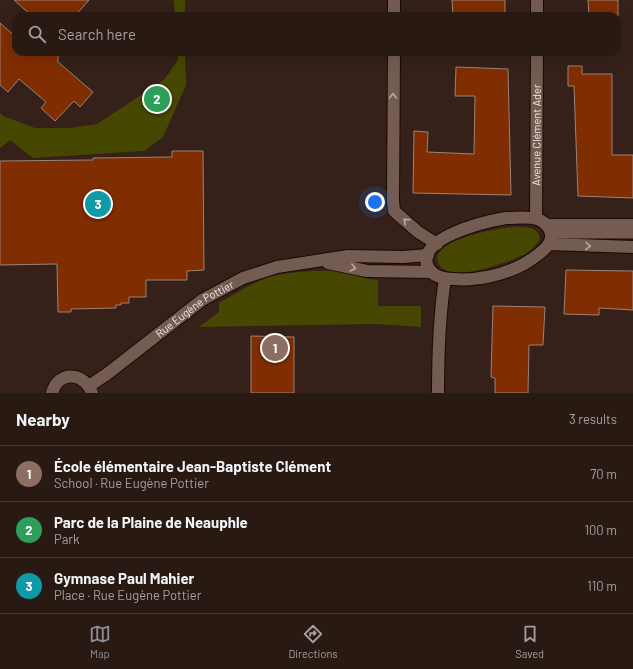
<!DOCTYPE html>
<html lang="en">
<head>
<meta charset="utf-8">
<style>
  body { margin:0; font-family:Barlow,sans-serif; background:#30221c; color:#f1f3f6 }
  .you { position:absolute; left:375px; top:202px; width:14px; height:14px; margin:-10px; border:3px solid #fff; border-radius:50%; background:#1a73e8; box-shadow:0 0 0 6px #1a73e833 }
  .badge { display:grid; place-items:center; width:26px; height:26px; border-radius:50%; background:#8c9099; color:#fff; font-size:13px; font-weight:700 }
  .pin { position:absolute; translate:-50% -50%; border:2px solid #fff; box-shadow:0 1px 4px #0006 }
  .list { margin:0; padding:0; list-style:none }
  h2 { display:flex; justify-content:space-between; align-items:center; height:52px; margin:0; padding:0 16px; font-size:17px }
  h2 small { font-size:13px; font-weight:400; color:#a5a0a0 }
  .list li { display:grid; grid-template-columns:26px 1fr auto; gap:12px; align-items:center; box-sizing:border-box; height:56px; padding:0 16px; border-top:1px solid #443833 }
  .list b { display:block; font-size:15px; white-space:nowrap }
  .list p { margin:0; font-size:13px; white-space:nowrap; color:#a5a0a0 }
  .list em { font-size:13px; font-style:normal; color:#a5a0a0 }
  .icon { flex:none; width:22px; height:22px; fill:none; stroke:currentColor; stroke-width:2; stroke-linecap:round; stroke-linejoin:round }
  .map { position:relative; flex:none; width:633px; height:393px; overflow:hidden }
  .search { position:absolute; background:#281913; box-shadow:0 4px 16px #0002; left:12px; right:12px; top:12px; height:44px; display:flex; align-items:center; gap:10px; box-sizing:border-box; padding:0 14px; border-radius:12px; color:#a5a0a0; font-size:15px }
  .sheet { height:220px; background:#281913 }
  nav { display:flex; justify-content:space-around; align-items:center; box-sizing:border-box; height:56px; border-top:1px solid #443833; background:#281913; font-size:11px; color:#a5a0a0 }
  nav a { display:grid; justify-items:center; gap:2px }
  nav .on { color:#8c9099 }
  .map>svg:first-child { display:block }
  .green { fill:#464700 }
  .building { fill:#802d01; stroke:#9c8379 }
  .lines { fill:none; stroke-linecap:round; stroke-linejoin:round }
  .lane-casing { stroke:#1b0a04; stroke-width:11 }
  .street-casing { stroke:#1b0a04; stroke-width:14 }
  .lane { stroke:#745c53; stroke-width:9 }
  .street { stroke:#745c53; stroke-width:12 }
  .oneway { stroke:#bcaaa2 }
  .labels { text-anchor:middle; stroke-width:3.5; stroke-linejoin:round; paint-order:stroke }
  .street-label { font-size:11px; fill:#f7e9e3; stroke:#2a1710 }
</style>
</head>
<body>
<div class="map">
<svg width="633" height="393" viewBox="0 0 633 393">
  <rect width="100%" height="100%" fill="#352119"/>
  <g class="green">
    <polygon points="174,0 185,0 185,16 175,16"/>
    <polygon points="178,52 185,52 186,85 163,137 144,151 33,158 10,140 0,148 0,113 3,116 35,128 71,128 97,124 164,80 178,60"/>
    <path d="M514,227C524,227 539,226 540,239C536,244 531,251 525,254C509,262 458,281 442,268C439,266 437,262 437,258C440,238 498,228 514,227Z"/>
    <path d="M339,270L368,279L378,280V306H421V327L376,324L199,327L219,312V303C235,294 252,283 269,277C291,271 316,271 339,270Z"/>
  </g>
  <g class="building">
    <polygon points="14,0 89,0 75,16 32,16"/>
    <polygon points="452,0 505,0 505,16 453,16"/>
    <polygon points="588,0 618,0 618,16 589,16"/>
    <polygon points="0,23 16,37 16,52 58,52 58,62 93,92 80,107 74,101 55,121 41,108 46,102 19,79 8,92 0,85"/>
    <polygon points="568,66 582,66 582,74 612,74 612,155 633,155 633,198 578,196 574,86 568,86"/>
    <polygon points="456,67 508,69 511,195 413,193 414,131 428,132 427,152 474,154 475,96 455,96"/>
    <polygon points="172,151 203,151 204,270 187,271 187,280 146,280 146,297 129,297 129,303 121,303 121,305 116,305 116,308 71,309 71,312 58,312 57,264 0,265 0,161 93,160 93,158 172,157"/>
    <polygon points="566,270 633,271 633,310 599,308 599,315 564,314"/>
    <polygon points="493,306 545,307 543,345 529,345 528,393 495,393 495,378 491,377"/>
    <polygon points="251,336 294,337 294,393 251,393"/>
  </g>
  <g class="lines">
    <g class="lane-casing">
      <polyline id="lane" points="551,234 633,234"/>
    </g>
    <g class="street-casing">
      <g id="street">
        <polyline points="394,16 394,0"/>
        <polyline points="537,16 537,0"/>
        <polyline points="394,52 393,200 394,211 418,232 437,244"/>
        <path d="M506,218C516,218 528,216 537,219C547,222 556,234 548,245C544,251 531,260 524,264C504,275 476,281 454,279C445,279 434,277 429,269C411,238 488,221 506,218Z"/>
        <path id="s1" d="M536,218L537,52"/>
        <polyline points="548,225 633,225"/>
        <polyline points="549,244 633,247"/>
        <polyline points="328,263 367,271 432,272"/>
        <path id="s2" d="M89,386L107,374L202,300L243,278L277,267L348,256L403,257L428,255"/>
        <path d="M52,393C58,370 85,372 92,393"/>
        <path d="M438,393C438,355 439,317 445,279"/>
      </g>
    </g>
    <use href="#lane" class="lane"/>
    <use href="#street" class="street"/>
  </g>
  <defs><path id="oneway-chevron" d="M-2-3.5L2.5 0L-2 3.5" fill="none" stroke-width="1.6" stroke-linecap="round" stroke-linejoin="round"/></defs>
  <g class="oneway">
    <use href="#oneway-chevron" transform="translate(393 96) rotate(-89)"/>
    <use href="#oneway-chevron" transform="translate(406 221) rotate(-138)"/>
    <use href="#oneway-chevron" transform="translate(588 246) rotate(1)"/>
    <use href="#oneway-chevron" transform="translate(353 268) rotate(14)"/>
  </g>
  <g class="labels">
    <g class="street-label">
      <text dy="4" stroke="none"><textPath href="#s1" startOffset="83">Avenue Clément Ader</textPath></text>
      <text dy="4" stroke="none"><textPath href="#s2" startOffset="131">Rue Eugène Pottier</textPath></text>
    </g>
  </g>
</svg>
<div class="you"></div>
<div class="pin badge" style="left:275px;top:348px;background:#8d6e63">1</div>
<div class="pin badge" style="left:157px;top:99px;background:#2e9e5b">2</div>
<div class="pin badge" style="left:98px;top:204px;background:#0f9aa8">3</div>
<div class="search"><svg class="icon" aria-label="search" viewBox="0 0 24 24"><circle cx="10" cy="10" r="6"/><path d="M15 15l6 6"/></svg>Search here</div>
</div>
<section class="sheet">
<h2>Nearby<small>3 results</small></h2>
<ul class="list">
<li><span class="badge" style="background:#8d6e63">1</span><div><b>École élémentaire Jean-Baptiste Clément</b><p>School · Rue Eugène Pottier</p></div><em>70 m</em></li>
<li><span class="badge" style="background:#2e9e5b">2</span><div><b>Parc de la Plaine de Neauphle</b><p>Park</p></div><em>100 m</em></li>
<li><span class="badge" style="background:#0f9aa8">3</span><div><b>Gymnase Paul Mahier</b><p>Place · Rue Eugène Pottier</p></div><em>110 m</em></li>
</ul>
</section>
<nav>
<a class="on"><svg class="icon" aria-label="map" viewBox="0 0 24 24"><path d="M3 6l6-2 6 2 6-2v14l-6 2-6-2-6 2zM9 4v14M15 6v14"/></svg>Map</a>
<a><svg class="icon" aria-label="directions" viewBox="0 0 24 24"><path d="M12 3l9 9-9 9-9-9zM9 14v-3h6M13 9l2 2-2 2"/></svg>Directions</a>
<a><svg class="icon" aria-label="saved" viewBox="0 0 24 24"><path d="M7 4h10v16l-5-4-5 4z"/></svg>Saved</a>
</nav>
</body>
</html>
